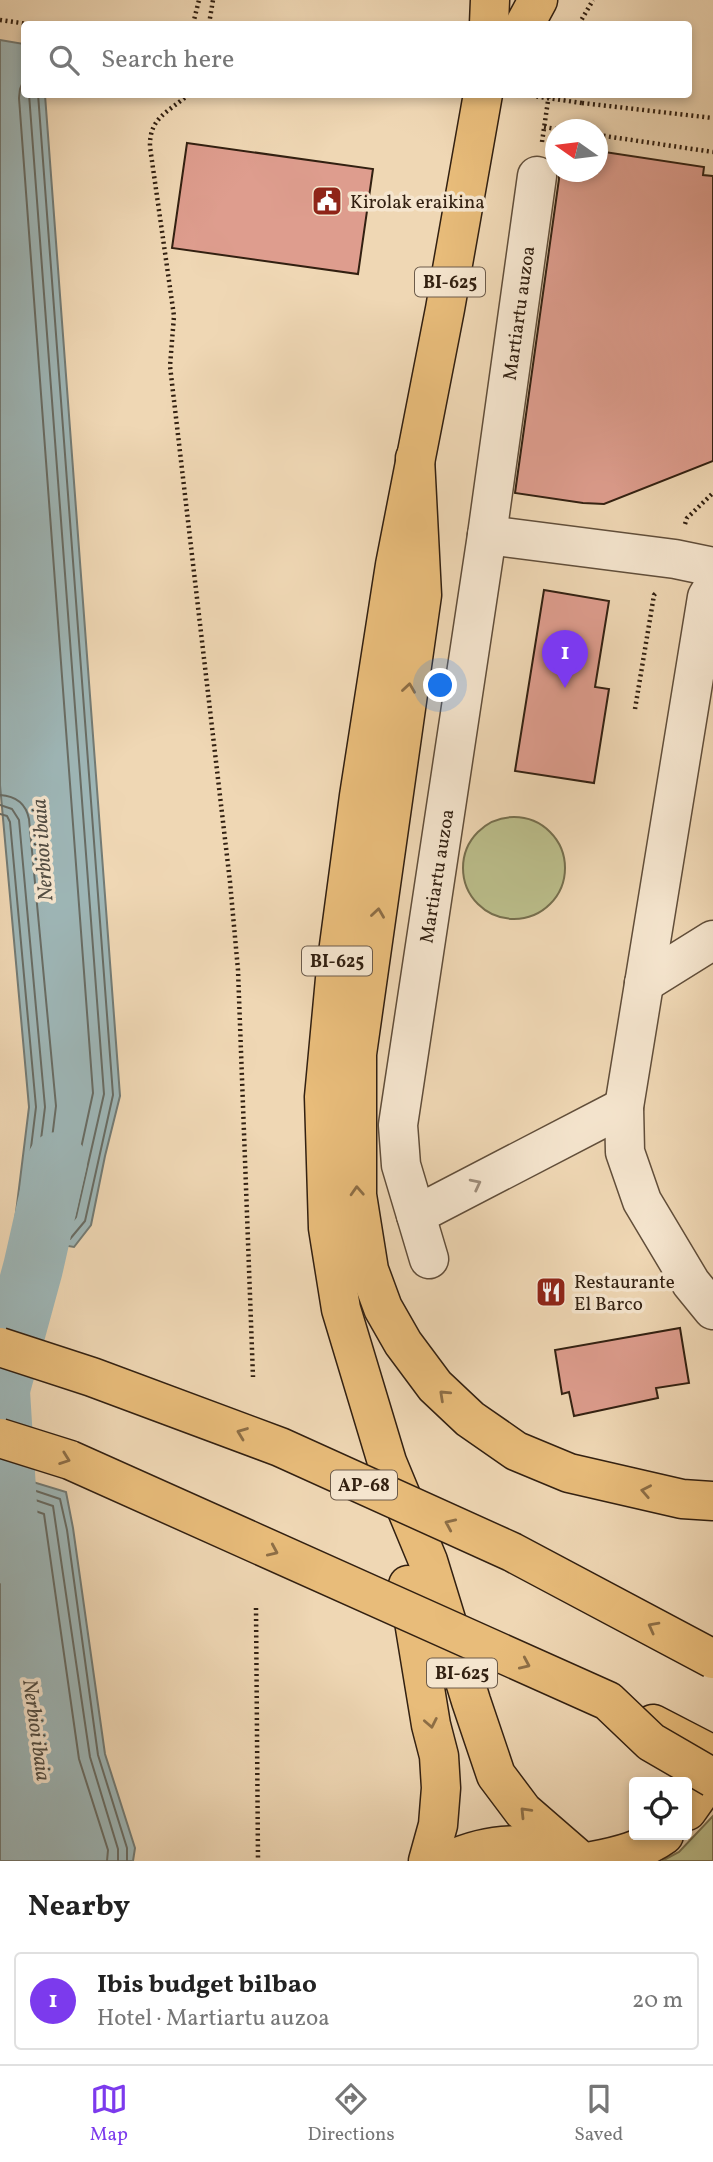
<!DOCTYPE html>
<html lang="en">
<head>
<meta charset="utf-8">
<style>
  body { margin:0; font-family:Vollkorn,serif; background:#f6f6f6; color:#222 }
  .controls { position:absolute; right:21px; bottom:21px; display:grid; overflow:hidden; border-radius:7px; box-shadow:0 4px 10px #0003 }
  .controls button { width:63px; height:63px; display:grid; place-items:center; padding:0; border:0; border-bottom:2px solid #e0e0e0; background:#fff; color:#222; font:35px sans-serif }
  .compass { position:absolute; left:545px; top:119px; width:63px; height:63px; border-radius:50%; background:#fff; box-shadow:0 4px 10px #0003; rotate:284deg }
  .you { position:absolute; left:441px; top:686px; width:24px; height:24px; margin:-18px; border:5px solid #fff; border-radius:50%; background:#1a73e8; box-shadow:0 0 0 10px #1a73e833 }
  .badge { display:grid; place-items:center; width:46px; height:46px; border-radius:50%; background:#7c3aed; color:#fff; font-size:23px; font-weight:700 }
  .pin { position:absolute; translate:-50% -58px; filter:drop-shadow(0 2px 4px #0008) }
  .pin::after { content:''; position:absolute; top:37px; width:24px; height:21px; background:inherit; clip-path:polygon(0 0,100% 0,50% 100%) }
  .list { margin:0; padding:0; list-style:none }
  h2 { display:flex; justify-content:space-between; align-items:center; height:91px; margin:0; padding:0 28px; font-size:30px }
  h2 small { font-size:23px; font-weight:400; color:#767676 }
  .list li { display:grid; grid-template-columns:46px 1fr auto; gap:21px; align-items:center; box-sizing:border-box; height:98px; margin:0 14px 14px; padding:0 14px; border:2px solid #e0e0e0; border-radius:7px }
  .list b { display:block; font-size:26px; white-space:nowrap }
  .list p { margin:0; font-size:23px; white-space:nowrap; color:#767676 }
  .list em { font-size:23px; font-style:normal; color:#767676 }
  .icon { flex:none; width:38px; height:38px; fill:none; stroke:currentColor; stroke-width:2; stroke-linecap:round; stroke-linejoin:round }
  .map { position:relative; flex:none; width:713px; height:1861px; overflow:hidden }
  .search { position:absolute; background:#fff; box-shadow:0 4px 10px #0003; left:21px; right:21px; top:21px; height:77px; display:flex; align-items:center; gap:18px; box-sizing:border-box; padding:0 24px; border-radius:7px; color:#767676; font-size:26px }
  .sheet { height:203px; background:#fff }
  nav { display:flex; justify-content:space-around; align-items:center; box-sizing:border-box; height:98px; border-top:2px solid #e0e0e0; background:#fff; font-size:19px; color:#767676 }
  nav a { display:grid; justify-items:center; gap:4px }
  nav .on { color:#7c3aed }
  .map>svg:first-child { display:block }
  .green { fill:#bbbe8b; stroke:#766f4e; stroke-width:2 }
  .water { fill:#9eb7b8; stroke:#737b75; stroke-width:2 }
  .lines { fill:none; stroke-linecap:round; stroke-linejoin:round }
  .shore { stroke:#686c64; stroke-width:2 }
  .river { stroke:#9eb7b8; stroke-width:60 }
  .building { fill:#de9d8e; stroke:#322011; stroke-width:2 }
  .minor-casing { stroke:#614e3a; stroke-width:41 }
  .major-casing { stroke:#322011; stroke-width:41 }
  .highway-casing { stroke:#322011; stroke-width:41 }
  .path { stroke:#322011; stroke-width:4.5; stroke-dasharray:2 3.5; stroke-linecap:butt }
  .minor { stroke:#f5e5ce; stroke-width:38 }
  .major { stroke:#e8bc7a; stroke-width:38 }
  .highway { stroke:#e8bc7a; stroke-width:38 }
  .highway-bridge-casing { stroke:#322011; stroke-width:41; stroke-linecap:butt }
  .path-bridge { stroke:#322011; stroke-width:4.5; stroke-dasharray:2 3.5; stroke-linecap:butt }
  .highway-bridge { stroke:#e8bc7a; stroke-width:38 }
  .oneway { stroke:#8d6e46 }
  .oneway2 { stroke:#9d8c79 }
  .labels { text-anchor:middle; stroke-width:7; stroke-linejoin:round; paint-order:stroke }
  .shield { fill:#f5e5ce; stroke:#6c5b4a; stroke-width:2 }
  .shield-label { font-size:18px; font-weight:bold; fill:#322011 }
  .poi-label { font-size:19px; fill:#322011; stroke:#f5e5ce; text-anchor:start }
  .street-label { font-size:19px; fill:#322011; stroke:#f5e5ce }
  .water-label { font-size:21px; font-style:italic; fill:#524d43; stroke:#f5e5ce }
</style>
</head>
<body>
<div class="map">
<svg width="713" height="1861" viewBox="0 0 713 1861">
  <rect width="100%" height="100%" fill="#efd7b4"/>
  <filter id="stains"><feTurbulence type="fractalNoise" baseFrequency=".00286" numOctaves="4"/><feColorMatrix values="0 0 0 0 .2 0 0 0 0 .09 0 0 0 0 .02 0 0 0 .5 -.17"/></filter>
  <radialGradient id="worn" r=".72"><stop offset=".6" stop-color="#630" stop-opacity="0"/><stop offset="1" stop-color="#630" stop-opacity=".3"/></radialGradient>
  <g class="green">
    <circle cx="514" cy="868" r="51"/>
    <polygon points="713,1816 713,1861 662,1861 679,1852"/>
  </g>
  <g class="water">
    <polygon points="0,40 24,44 24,94 45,95 120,1096 105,1156 91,1225 74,1247 13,1237 29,1107 0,785"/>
    <polygon points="0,1472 66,1492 73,1528 105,1754 135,1848 133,1861 0,1861"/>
  </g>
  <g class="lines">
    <g class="shore">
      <path d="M0,795C16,796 26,804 29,819L56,1106L43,1212L45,1216L62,1218L67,1213L93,1093L19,98L20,89L24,79"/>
      <polyline points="0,805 12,809 19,820 45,1107 31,1221 34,1224 66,1229 76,1217 104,1094 29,94"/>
      <polyline points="0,814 7,816 10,822 36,1107 21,1229 24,1232 70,1239 85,1221 113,1095 38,94"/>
      <polyline points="0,1479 60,1499 67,1530 98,1755 127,1848 127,1861"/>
      <polyline points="0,1488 53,1506 90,1757 118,1849 118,1861"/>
      <polyline points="0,1499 44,1514 79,1759 108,1850 107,1861"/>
    </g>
    <g class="river">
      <polyline points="0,1389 33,1268 57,1162"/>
      <polyline points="0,1391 10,1555"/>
    </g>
  </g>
  <g class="building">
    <polygon points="187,143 373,169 358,274 172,248"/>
    <polygon points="598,151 704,167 703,175 713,176 713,461 604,504 583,503 515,493 559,179 558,172 598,172"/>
    <polygon points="544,590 609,601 595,687 609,689 594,783 515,771"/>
    <polygon points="680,1328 689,1383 656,1388 658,1398 574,1416 569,1392 562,1394 555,1350"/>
  </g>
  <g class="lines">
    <g class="minor-casing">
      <g id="minor">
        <polyline points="487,535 675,559 713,567"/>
        <polyline points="713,587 707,597 624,1107 625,1152 642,1201 691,1283 713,1310"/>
        <polyline points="644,983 713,940"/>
        <polyline points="416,1215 624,1107"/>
        <polyline points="429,1259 401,1165 398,1125 487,535 537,176"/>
      </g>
    </g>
    <g class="major-casing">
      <g id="major">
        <polyline points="489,24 490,0"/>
        <polyline points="525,24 538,0"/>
        <polyline points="483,94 445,309 395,565 359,796 336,968 324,1097 328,1228 341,1309 387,1462 428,1561 471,1701 496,1775 523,1811 576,1857"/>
        <polyline points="408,1585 431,1725 439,1756 441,1788 438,1825 428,1861"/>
        <path d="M448,1861C492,1841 527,1841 573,1856"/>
      </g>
    </g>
    <g class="highway-casing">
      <g id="highway">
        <polyline points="415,458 422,595 357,1054 357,1195 369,1270 383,1308 403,1343 435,1386 470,1419 516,1451 569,1473 682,1499 713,1501"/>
        <polyline points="653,1724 713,1755"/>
        <polyline points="687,1811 699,1794 713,1759"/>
        <path d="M593,1861C619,1856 643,1850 664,1835"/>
      </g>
    </g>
    <g class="path">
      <polyline points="0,20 28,24"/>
      <polyline points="193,24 199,0"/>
      <polyline points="209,24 213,0"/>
      <polyline points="579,24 593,0"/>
      <path d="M189,94C169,112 149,117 150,147L174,316L170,366L230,882L238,970L253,1377"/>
      <polyline points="582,103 713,118"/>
      <polyline points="544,127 562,130"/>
      <polyline points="598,135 713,152"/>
      <polyline points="542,142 549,94"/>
      <polyline points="685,524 687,518 713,493"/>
      <polyline points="635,709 654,595 656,593"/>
      <polyline points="256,1608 258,1861"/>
    </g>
    <use href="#minor" class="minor"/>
    <use href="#major" class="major"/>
    <use href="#highway" class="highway"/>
    <g class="highway-bridge-casing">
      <g id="highway-bridge">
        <polyline points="0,1347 92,1377 280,1447 512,1552 713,1659"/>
        <polyline points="0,1438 70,1460 608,1701 651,1742 713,1778"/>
      </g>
    </g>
    <polyline class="path-bridge" points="520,94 582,103"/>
    <use href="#highway-bridge" class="highway-bridge"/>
  </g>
  <defs><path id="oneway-chevron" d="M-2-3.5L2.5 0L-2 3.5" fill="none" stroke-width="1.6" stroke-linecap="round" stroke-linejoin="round" transform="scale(1.75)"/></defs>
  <g class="oneway">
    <use href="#oneway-chevron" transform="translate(409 688) rotate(-82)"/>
    <use href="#oneway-chevron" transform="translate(378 913) rotate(-82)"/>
    <use href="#oneway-chevron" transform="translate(357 1191) rotate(-93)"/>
    <use href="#oneway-chevron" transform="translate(444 1395) rotate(-137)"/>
    <use href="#oneway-chevron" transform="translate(242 1433) rotate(-159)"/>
    <use href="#oneway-chevron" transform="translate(65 1459) rotate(20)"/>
    <use href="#oneway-chevron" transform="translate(646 1491) rotate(-169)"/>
    <use href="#oneway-chevron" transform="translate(450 1524) rotate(-156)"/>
    <use href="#oneway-chevron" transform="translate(273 1551) rotate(24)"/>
    <use href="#oneway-chevron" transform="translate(653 1627) rotate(-152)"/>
    <use href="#oneway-chevron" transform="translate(525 1664) rotate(24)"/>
    <use href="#oneway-chevron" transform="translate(431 1723) rotate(79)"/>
    <use href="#oneway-chevron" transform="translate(525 1812) rotate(-134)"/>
  </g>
  <use class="oneway2" href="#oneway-chevron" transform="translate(476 1184) rotate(-27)"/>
  <defs>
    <g id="civic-square" transform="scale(1.575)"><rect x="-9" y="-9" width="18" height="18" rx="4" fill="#8f2418" stroke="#f5e5ce"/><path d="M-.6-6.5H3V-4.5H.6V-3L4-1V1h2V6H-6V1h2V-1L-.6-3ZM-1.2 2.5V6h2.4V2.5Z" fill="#fff"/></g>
    <g id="restaurant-square" transform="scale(1.575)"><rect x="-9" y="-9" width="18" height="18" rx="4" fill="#8f2418" stroke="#f5e5ce"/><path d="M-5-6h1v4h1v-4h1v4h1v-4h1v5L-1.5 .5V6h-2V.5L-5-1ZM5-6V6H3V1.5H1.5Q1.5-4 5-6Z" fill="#fff"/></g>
  </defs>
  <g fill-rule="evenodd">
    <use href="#civic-square" x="327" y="201"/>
    <use href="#restaurant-square" x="551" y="1292"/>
  </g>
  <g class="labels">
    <g class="shield">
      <rect x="415" y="267.5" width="70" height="29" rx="5"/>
      <rect x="302" y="946.5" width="70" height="29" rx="5"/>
      <rect x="331" y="1470.5" width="66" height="29" rx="5"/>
      <rect x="427" y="1658.5" width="70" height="29" rx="5"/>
    </g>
    <g class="shield-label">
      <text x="450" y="288">BI-625</text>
      <text x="337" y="967">BI-625</text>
      <text x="364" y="1491">AP-68</text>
      <text x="462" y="1679">BI-625</text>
    </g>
    <g class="poi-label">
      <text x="350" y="208">Kirolak eraikina</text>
      <text x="574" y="1288">Restaurante<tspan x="574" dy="22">El Barco</tspan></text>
    </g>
    <g class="street-label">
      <text transform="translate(518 313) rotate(-82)" y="7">Martiartu auzoa</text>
      <text transform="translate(436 876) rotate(-81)" y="7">Martiartu auzoa</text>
    </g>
    <g class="water-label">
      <text transform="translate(42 850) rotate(-94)" y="7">Nerbioi ibaia</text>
      <text transform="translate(37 1730) rotate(82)" y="7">Nerbioi ibaia</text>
    </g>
  </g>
  <rect width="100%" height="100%" filter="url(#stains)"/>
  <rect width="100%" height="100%" fill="url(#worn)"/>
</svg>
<div class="controls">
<button><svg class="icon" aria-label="locate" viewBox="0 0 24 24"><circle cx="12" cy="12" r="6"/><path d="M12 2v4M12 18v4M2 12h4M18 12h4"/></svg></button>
</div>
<svg class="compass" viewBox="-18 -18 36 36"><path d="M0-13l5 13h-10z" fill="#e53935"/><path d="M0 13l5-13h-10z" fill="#767676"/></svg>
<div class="you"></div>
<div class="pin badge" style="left:565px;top:688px">1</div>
<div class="search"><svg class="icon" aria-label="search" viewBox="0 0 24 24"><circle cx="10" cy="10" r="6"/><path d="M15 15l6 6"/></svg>Search here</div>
</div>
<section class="sheet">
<h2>Nearby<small></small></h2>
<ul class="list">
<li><span class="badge">1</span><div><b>Ibis budget bilbao</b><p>Hotel · Martiartu auzoa</p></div><em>20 m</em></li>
</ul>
</section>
<nav>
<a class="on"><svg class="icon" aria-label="map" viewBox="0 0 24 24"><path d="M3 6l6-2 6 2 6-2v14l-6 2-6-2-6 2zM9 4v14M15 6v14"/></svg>Map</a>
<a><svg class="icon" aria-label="directions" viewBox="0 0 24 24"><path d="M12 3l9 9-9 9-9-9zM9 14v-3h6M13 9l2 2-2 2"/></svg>Directions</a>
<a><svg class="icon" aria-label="saved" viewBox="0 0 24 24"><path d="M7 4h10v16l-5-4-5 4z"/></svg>Saved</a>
</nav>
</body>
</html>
